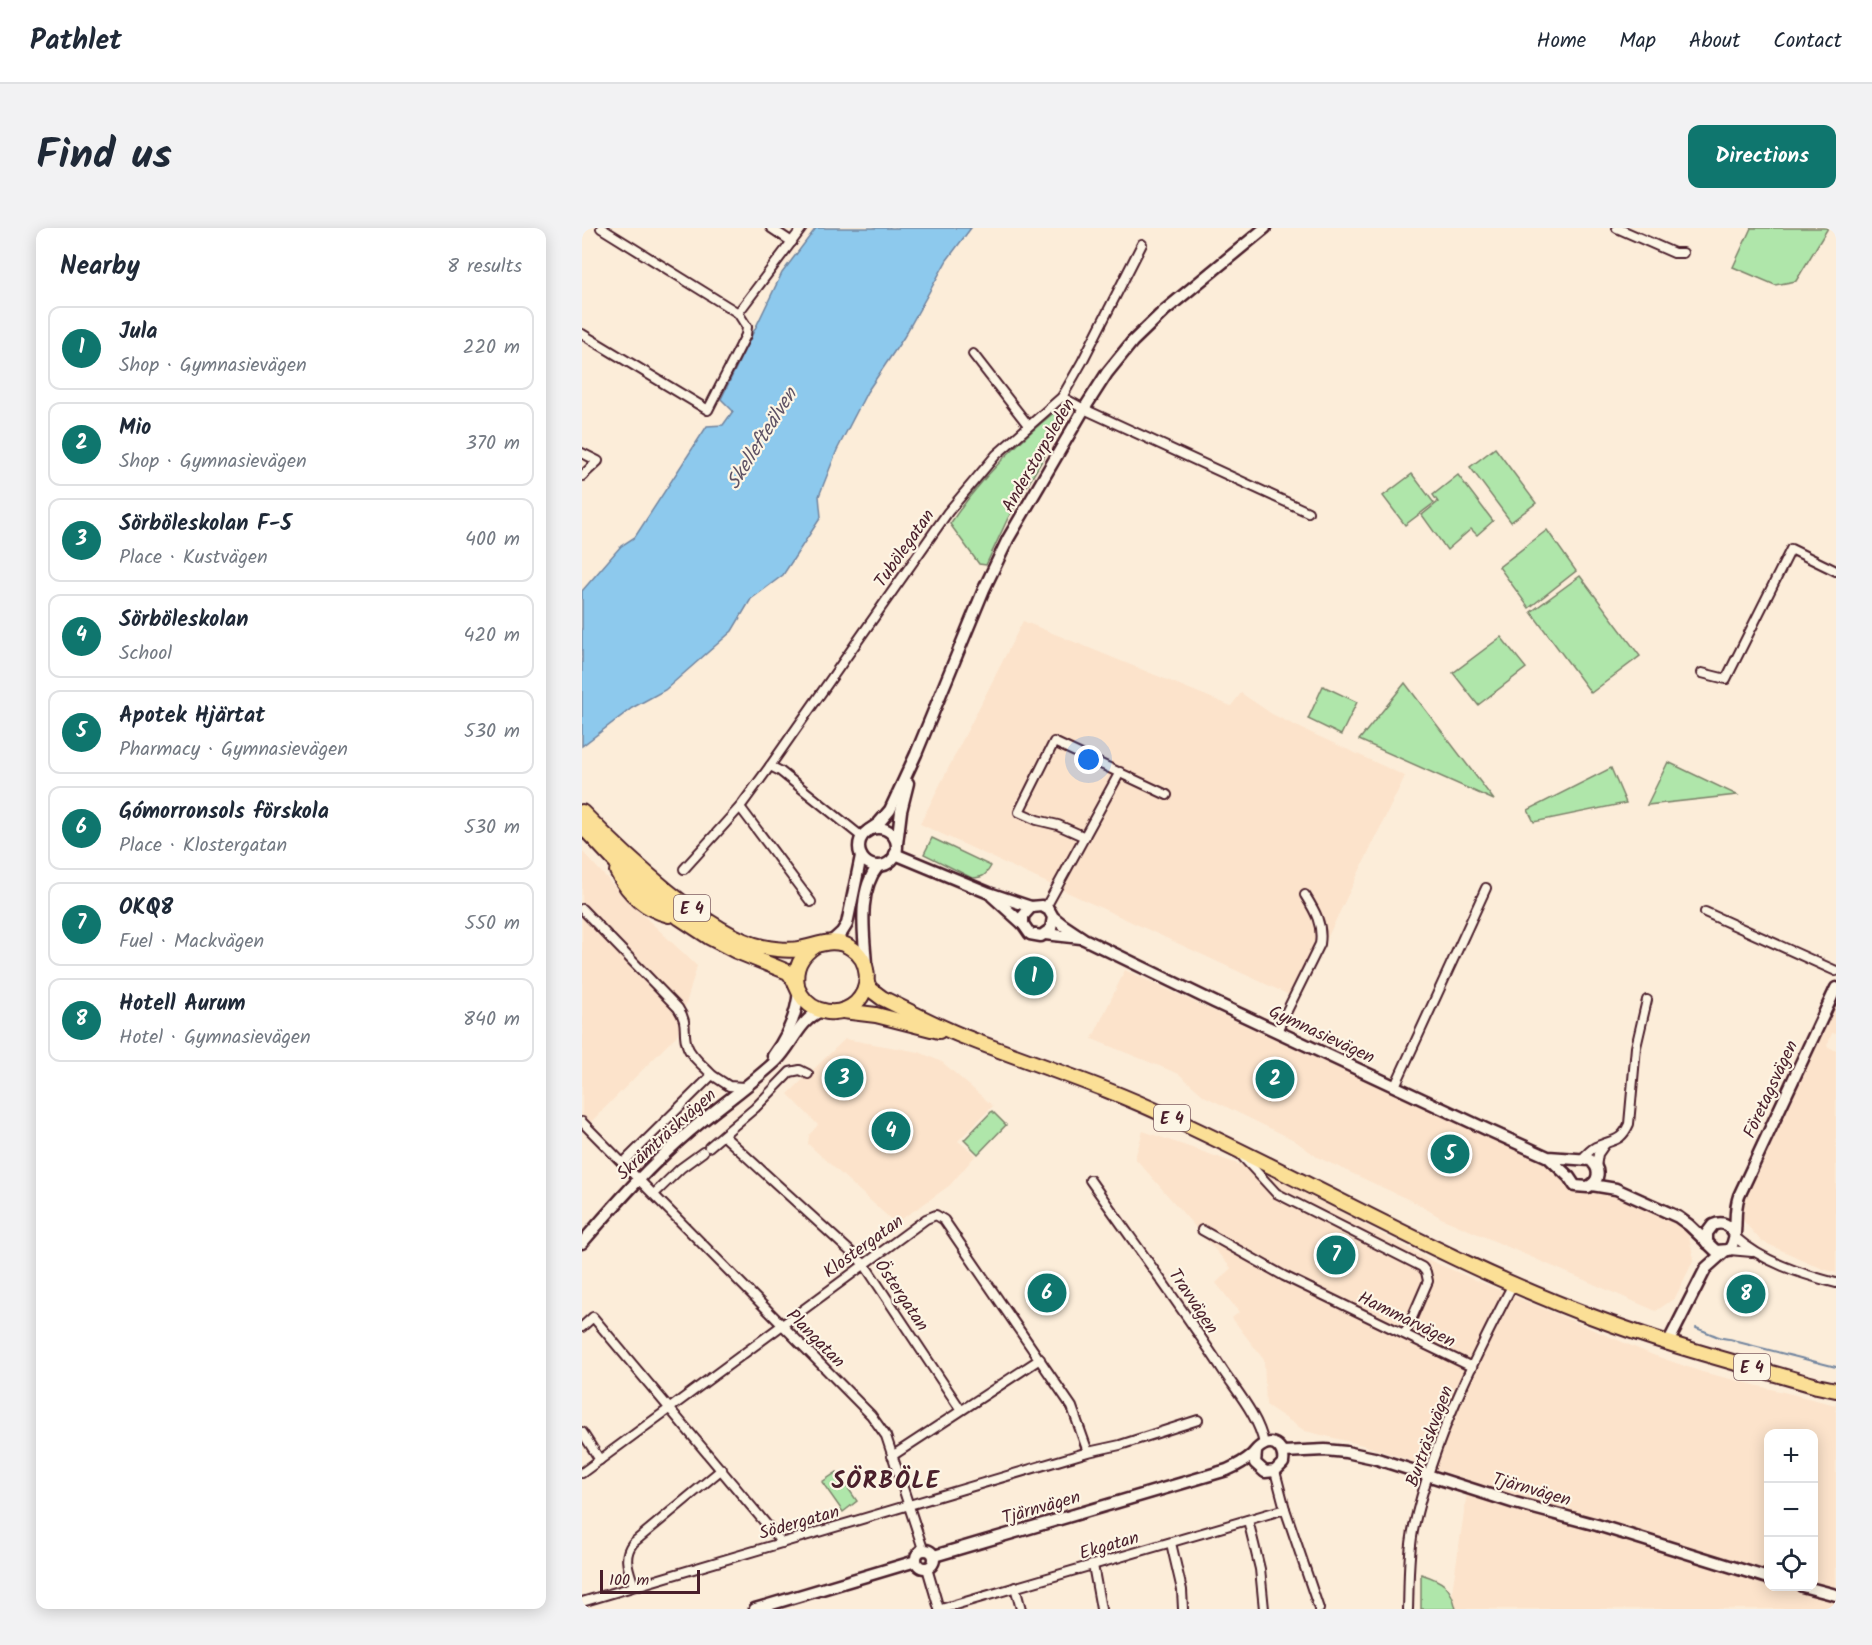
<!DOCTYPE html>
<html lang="en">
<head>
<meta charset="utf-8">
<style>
  body { margin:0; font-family:Kalam,sans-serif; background:#f2f2f3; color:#1f2937 }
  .controls { position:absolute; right:18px; bottom:18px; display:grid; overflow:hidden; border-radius:12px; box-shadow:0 3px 15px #0003 }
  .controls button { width:54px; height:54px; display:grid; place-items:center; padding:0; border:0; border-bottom:2px solid #e0e1e3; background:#fff; color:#1f2937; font:30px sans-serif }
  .scale { position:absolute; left:18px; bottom:15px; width:100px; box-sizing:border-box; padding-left:6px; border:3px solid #4a1f2b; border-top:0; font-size:16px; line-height:21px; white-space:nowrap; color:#4a1f2b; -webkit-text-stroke:4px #fcf5e5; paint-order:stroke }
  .you { position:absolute; left:507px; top:532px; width:21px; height:21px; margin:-15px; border:4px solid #fff; border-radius:50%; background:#1a73e8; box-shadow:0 0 0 9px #1a73e833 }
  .badge { display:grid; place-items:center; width:39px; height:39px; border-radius:50%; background:#0f766e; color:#fff; font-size:20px; font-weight:700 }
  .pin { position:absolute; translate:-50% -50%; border:3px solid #fff; box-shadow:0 2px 6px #0006 }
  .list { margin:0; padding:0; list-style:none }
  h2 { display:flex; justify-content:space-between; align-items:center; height:78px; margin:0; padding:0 24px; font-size:26px }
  h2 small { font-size:20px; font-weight:400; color:#747a83 }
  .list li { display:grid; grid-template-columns:39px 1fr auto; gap:18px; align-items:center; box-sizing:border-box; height:84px; margin:0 12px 12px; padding:0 12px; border:2px solid #e0e1e3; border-radius:12px }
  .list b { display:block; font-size:22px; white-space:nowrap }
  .list p { margin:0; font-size:20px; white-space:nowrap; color:#747a83 }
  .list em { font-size:20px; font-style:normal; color:#747a83 }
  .icon { flex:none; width:33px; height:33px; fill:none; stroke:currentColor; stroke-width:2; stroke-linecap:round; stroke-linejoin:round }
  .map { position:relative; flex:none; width:1254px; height:1381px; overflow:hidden; border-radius:12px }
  header { display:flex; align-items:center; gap:36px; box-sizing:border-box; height:84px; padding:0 30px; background:#fff; border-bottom:2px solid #e0e1e3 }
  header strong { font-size:28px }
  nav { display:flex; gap:33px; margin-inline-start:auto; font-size:21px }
  .intro { display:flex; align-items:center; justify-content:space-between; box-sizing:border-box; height:144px; padding:0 36px }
  h1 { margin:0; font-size:42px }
  .button { padding:15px 27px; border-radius:12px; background:#0f766e; color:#fff; font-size:21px; font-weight:700 }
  main { display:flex; gap:36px; padding:0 36px }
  aside { flex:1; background:#fff; border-radius:12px; box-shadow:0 3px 15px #0003 }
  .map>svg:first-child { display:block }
  .built { fill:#fce3cb; fill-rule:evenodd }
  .green { fill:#afe6aa; stroke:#7c826a; stroke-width:1.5 }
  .water { fill:#8dc9ed; stroke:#72859f; stroke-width:1.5 }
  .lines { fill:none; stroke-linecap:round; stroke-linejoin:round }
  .stream { stroke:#72859f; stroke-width:2 }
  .street-casing { stroke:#4a1f2b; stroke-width:12 }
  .secondary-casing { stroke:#4a1f2b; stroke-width:15 }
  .highway-casing { stroke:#4a1f2b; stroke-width:18 }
  .street { stroke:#fcf5e5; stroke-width:8 }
  .secondary { stroke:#fcf5e5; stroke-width:10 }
  .highway { stroke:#fbdf96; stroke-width:14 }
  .labels { text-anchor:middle; stroke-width:4.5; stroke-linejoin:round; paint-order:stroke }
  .shield { fill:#fcf5e5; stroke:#7f5f63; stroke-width:1.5 }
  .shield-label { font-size:16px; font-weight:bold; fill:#4a1f2b }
  .street-label { font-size:18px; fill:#4a1f2b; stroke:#fcf5e5 }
  .water-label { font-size:20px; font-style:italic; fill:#5e5265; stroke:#fcf5e5 }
  .district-label { font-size:24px; font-weight:bold; letter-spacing:1.5px; fill:#4a1f2b; stroke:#fcf5e5 }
</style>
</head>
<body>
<header>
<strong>Pathlet</strong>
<nav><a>Home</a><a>Map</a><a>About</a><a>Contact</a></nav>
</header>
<div class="intro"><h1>Find us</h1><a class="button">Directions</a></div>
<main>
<aside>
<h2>Nearby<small>8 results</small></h2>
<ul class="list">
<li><span class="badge">1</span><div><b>Jula</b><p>Shop · Gymnasievägen</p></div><em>220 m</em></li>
<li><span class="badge">2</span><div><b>Mio</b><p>Shop · Gymnasievägen</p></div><em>370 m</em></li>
<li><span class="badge">3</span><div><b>Sörböleskolan F-5</b><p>Place · Kustvägen</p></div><em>400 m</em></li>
<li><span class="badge">4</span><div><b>Sörböleskolan</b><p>School</p></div><em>420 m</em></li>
<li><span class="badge">5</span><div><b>Apotek Hjärtat</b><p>Pharmacy · Gymnasievägen</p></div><em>530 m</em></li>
<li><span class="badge">6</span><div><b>Gómorronsols förskola</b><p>Place · Klostergatan</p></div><em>530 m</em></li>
<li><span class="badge">7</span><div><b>OKQ8</b><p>Fuel · Mackvägen</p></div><em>550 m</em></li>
<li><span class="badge">8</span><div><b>Hotell Aurum</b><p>Hotel · Gymnasievägen</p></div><em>840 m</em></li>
</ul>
</aside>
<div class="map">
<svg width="1254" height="1381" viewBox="0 0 1254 1381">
  <rect width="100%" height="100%" fill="#fcedd9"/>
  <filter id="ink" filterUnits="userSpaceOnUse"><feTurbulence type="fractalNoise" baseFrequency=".0167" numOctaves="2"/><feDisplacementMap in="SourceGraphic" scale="12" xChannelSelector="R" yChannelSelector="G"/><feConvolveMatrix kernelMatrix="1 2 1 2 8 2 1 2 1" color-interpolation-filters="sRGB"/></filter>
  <g filter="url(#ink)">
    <g class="built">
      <polygon points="441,393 649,478 659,465 690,486 712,497 823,548 716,771 338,596"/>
      <polygon points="0,623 43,670 115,738 95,807 0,903"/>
      <polygon points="543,742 1105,1001 1112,1031 1093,1070 1074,1083 861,991 834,975 735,929 712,912 622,868 597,846 510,811"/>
      <polygon points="1254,776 1254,806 1250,805 1245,818 1254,823 1254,1045 1241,1041 1179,1013 1156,987"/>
      <polygon points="263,811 337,824 360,834 411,878 376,913 394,927 368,957 339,978 313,995 226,916 227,907 236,897 206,866"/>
      <path d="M561,903L699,951L849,1033L1071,1127L1120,1144L1254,1177V1381H874L870,1364L887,1252L781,1217L723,1203L684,1177L682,1132L650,1090L657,1084L634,1055L649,1040L553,930ZM1186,1206H1232V1358H1186Z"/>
    </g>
    <g class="green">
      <polygon points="1169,0 1246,0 1214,53 1193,57 1151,39"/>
      <path d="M474,183L481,186L461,231L426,290L404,337L397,336L368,296C397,252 433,216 474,183Z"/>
      <polygon points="913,220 954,275 929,294 888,239"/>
      <polygon points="830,246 852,275 823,297 801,268"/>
      <polygon points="876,247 911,293 895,307 889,301 865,322 840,287 856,274 851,267"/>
      <polygon points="965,302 994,343 947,380 917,339"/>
      <polygon points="998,348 1058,428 1009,465 949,384"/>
      <polygon points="919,409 944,440 896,477 871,445"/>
      <polygon points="823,455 912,572 777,512"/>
      <polygon points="741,458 775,474 759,507 726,491"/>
      <polygon points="1086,534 1155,567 1065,577"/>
      <polygon points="1029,540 1044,575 952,594 946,582"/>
      <path d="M350,610L409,638C404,647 401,650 390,650L342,626Z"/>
      <polygon points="410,883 424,897 396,926 382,912"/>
      <polygon points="255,1244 275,1273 261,1284 240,1254"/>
      <path d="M839,1346C861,1353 869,1358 874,1381H839Z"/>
    </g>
    <polygon class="water" points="234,0 389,0 365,32 322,109 285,164 255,222 237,268 239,289 201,347 169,371 150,403 83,462 50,480 0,518 0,363 39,318 53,309 125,198 141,197 151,183 139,171 200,45"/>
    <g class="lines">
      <path class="stream" d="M1114,1100C1122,1103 1129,1106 1137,1109C1144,1112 1149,1109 1156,1114L1254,1139"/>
      <g class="street-casing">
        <g id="street">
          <polyline points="19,0 156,85"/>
          <polyline points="189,0 210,14"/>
          <polyline points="1035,0 1092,25 1101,25"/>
          <polyline points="0,106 126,182 164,107 165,99 156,85 220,0"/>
          <polyline points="391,126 446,197"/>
          <polyline points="480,169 502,181 726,284"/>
          <polyline points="0,225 16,233 0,248"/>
          <polyline points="1120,445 1144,451 1209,321 1254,343"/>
          <polyline points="188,538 198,543 280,609"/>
          <polyline points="158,579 229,674"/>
          <polyline points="503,609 476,597 455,592 437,584 472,514 585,567"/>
          <polyline points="102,641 158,579 188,538 366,284 414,227 480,169 500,134 560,16"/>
          <polyline points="464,679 538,544"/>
          <path d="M0,681L96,780C107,796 100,803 105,817C108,828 122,838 130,847L41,935"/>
          <polyline points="1123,684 1254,743"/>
          <path d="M695,803L738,716C741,696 733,683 723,667"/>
          <polyline points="130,847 147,858 162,859"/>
          <polyline points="813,858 904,660"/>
          <polyline points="0,894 289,1187 304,1208 341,1321"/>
          <polyline points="142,908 282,1036 379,1182"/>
          <polyline points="127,919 173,880 208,844 218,842 226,846"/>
          <polyline points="658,926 694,965 840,1039 844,1044 846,1053 823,1106"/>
          <path d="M1000,931C1005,926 1009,920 1016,918C1032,911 1039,914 1047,896L1054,819L1065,772"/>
          <polyline points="1014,939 1016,926 1023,916"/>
          <path d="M508,952C553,1016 599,1078 642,1144C657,1166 677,1190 682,1216"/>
          <polyline points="72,966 99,940 121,924"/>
          <polyline points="620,1002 702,1048 890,1139"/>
          <path d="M1153,1009C1181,1034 1219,1046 1254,1055"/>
          <polyline points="1147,1022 1170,1024"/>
          <polyline points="0,1099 11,1089 200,1315"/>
          <polyline points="0,1204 18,1232"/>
          <polyline points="310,1228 458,1131"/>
          <polyline points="693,1243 703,1281 737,1381"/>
          <polyline points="0,1245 344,991 354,987 362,992 490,1179 506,1224"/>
          <polyline points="666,1292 678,1341 682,1381"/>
          <polyline points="589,1315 600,1362 601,1381"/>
          <polyline points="511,1337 519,1381"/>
          <polyline points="345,1340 357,1381"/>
          <path d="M52,1358C47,1342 40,1329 51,1315L140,1241"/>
          <polyline points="433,1359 439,1381"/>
          <polyline points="0,1374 506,1224 538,1217 616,1192"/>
          <polyline points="359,1381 703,1281"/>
          <path d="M826,1381C827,1354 826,1325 832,1298C851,1213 891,1133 931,1056"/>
        </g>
      </g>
      <g class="secondary-casing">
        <g id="secondary">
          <circle cx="296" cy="619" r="19"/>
          <polyline points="287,602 296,596 308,582 334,526 402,361 426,311 502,181 525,145 550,114 582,83 683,0"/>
          <polyline points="315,616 319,583 326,555"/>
          <polyline points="313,626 407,665 449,679"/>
          <polyline points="410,668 441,696"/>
          <path d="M471,689L469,701L459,708L448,706L441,696V688L449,679L460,678L467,682L471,689L481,697L502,711L632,774L906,902L966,929L1008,932C1019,941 1018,953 1006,959L993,958L987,949L966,929"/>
          <polyline points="463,706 499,710"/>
          <polyline points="249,714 260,704 265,696 279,628"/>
          <path d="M284,736C282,705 275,664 296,638"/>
          <path d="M191,828C205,809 215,787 217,762"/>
          <path d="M1010,957L1034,961L1096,989L1107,997L1134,1023L1147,1022C1158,1008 1150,986 1157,968L1254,760"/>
          <path d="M0,1015C34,975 68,937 108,903C136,879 167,858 194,833C210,818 217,792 239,783"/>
          <path d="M1125,1015V1005L1131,997C1140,993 1147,996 1152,1005"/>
          <polyline points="1086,1115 1124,1040 1143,1023"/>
          <polyline points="701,1224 743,1222 764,1224 792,1230 933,1275 1015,1297 1186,1350"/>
          <circle cx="343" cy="1331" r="9"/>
          <path d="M352,1328L645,1242C654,1238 663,1233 670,1227C674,1223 676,1219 681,1217C694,1210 703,1223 701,1235L693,1243L683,1244L673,1235L674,1224"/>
          <polyline points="1220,1358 1254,1367"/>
          <polyline points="173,1381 334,1333"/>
        </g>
      </g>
      <g class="highway-casing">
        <g id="highway">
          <path d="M0,584C39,624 127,708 181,719C192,721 206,723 217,721C235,718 252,708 269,720C288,732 290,759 274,775C257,790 231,786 219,767C214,759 213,751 206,744L154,723L127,709L98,690L50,651L0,598"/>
          <path d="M35,643C46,665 63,681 87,687"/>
          <path d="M285,755L288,761L300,770C329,784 358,800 388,811C454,837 523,858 587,889C729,954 864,1034 1011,1089C1084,1117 1160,1136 1235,1158L1254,1162"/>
          <path d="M215,757C212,741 219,727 233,718"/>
          <polyline points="261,783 294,787 357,803"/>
        </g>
      </g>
      <use href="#street" class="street"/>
      <use href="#secondary" class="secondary"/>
      <use href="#highway" class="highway"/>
    </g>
  </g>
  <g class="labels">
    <g class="shield">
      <rect x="92" y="667" width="36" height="26" rx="4.5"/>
      <rect x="572" y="877" width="36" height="26" rx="4.5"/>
      <rect x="1152" y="1126" width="36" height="26" rx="4.5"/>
    </g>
    <g class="shield-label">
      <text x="110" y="686">E 4</text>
      <text x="590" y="896">E 4</text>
      <text x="1170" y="1145">E 4</text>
    </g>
    <g class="street-label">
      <text transform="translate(456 227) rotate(-60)" y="6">Anderstorpsleden</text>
      <text transform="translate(322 320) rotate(-55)" y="6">Tubölegatan</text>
      <text transform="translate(740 806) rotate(25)" y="6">Gymnasievägen</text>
      <text transform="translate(1188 861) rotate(-65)" y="6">Företagsvägen</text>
      <text transform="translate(84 906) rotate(-42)" y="6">Skråmträskvägen</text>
      <text transform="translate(281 1018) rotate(-36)" y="6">Klostergatan</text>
      <text transform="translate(320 1067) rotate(56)" y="6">Östergatan</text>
      <text transform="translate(612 1073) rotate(56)" y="6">Travvägen</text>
      <text transform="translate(825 1091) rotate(26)" y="6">Hammarvägen</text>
      <text transform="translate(234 1110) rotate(45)" y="6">Plangatan</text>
      <text transform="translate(847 1208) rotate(-70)" y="6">Burträskvägen</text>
      <text transform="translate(950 1261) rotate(16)" y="6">Tjärnvägen</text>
      <text transform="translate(459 1279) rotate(-16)" y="6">Tjärnvägen</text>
      <text transform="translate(217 1294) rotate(-16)" y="6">Södergatan</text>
      <text transform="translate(527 1317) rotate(-16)" y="6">Ekgatan</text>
    </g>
    <g class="water-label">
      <text transform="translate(179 210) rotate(-58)" y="7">Skellefteälven</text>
    </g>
    <g class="district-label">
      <text x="304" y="1260">SÖRBÖLE</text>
    </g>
  </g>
</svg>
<div class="controls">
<button>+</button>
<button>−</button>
<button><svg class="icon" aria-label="locate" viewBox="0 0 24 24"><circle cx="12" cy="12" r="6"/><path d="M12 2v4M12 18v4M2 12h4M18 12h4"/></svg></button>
</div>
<div class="scale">100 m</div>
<div class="you"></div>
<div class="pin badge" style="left:452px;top:748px">1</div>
<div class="pin badge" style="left:693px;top:851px">2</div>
<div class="pin badge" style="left:262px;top:850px">3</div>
<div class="pin badge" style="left:309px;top:903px">4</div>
<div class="pin badge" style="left:868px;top:926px">5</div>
<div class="pin badge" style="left:465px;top:1065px">6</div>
<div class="pin badge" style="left:754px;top:1027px">7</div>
<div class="pin badge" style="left:1164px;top:1066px">8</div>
</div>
</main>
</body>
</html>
